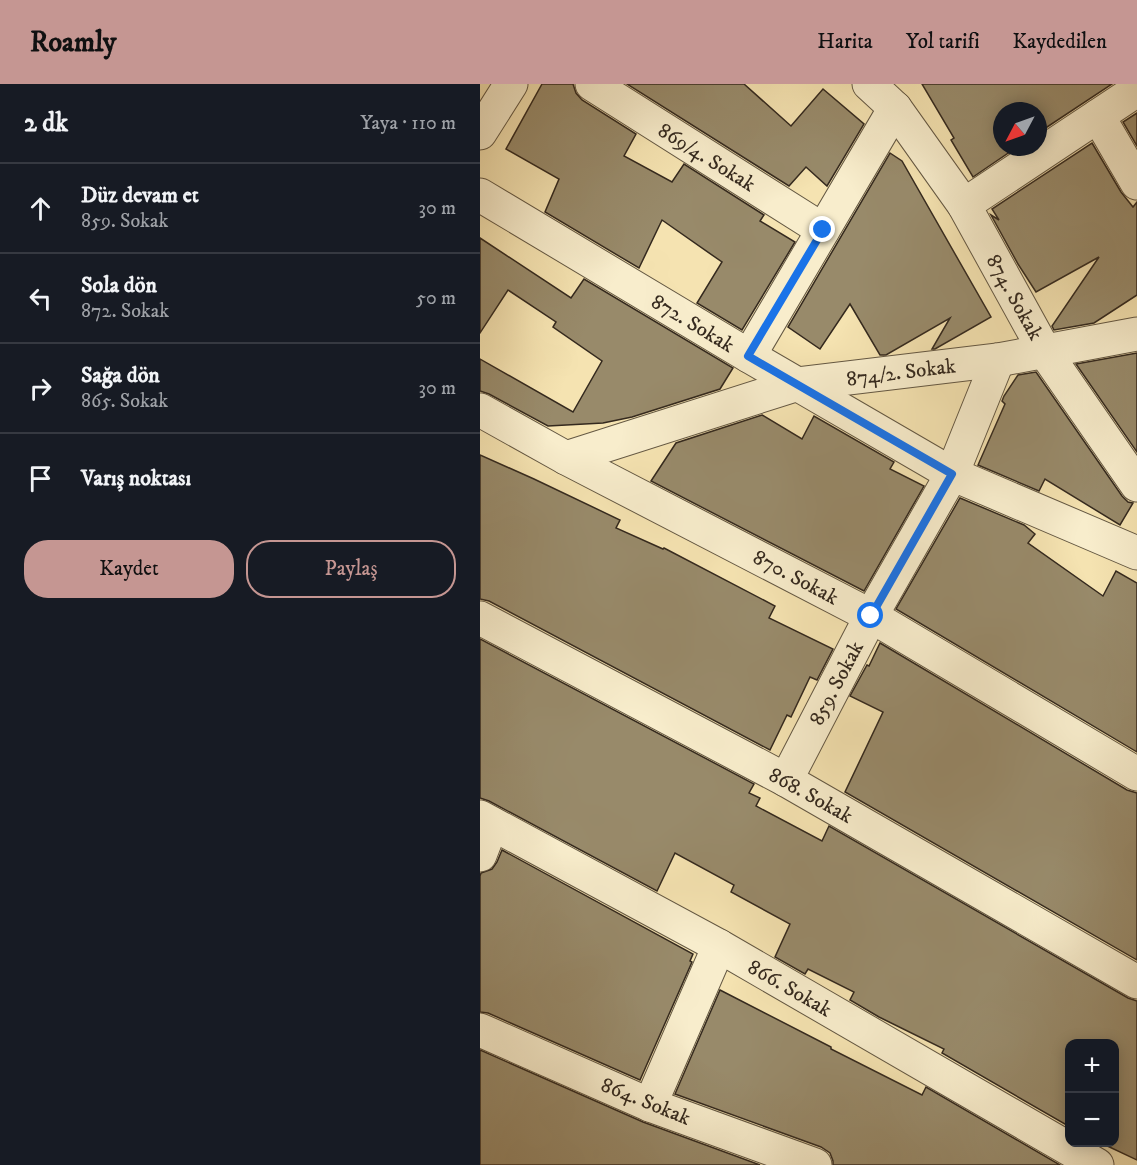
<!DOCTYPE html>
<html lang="tr">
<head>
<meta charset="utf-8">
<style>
  body { margin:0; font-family:"IM FELL DW Pica",serif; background:#242831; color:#f1f3f6 }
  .controls { position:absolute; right:18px; bottom:18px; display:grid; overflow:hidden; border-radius:12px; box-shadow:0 3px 15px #0003 }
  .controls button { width:54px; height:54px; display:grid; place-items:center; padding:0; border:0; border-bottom:2px solid #363941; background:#171b24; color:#f1f3f6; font:30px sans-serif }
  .compass { position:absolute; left:513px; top:18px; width:54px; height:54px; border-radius:50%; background:#171b24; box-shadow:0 3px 15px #0003; rotate:229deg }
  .stop { position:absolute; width:18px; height:18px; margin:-14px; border:4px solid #1a73e8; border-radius:50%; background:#fff }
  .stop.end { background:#1a73e8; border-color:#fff; box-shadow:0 2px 6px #0008 }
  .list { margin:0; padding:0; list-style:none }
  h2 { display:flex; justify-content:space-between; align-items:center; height:78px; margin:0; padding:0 24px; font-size:26px }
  h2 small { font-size:20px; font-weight:400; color:#9ea1a6 }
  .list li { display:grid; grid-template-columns:39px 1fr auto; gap:18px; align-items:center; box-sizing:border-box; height:90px; padding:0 24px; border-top:2px solid #363941 }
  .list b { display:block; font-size:22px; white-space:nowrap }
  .list p { margin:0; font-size:20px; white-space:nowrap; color:#9ea1a6 }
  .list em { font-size:20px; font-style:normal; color:#9ea1a6 }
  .actions { display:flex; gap:12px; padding:18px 24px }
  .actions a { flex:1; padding:14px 0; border:2px solid #c59692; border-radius:24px; text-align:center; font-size:21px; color:#c59692 }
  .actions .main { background:#c59692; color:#111 }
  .icon { flex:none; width:33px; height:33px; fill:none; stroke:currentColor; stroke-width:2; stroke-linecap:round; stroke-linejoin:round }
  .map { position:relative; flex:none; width:657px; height:1081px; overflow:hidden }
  header { display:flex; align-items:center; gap:36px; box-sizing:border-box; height:84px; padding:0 30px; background:#c59692; color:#111 }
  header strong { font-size:28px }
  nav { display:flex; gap:33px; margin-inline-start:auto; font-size:21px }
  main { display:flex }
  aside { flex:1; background:#171b24 }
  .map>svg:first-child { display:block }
  .building { fill:#988a6a; stroke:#34291e; stroke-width:1.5 }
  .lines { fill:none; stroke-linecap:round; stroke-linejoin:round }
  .minor-casing { stroke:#645843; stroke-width:35 }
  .minor { stroke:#f8edcc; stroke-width:33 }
  .route { stroke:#1a73e8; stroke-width:8 }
  .labels { text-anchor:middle; stroke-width:4.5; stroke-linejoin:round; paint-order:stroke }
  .street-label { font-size:21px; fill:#34291e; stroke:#f8edcc }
</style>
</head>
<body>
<header>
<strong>Roamly</strong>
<nav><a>Harita</a><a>Yol tarifi</a><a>Kaydedilen</a></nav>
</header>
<main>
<aside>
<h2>2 dk<small>Yaya · 110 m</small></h2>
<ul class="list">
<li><svg class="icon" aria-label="ahead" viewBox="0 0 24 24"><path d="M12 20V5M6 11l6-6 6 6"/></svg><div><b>Düz devam et</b><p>859. Sokak</p></div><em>30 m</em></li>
<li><svg class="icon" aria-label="left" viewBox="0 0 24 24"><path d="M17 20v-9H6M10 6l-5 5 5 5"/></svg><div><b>Sola dön</b><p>872. Sokak</p></div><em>50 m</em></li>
<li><svg class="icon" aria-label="right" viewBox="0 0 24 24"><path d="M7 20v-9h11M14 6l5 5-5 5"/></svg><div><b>Sağa dön</b><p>865. Sokak</p></div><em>30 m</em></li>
<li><svg class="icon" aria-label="arrive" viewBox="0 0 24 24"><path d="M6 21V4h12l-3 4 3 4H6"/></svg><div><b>Varış noktası</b></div></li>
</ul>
<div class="actions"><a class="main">Kaydet</a><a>Paylaş</a></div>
</aside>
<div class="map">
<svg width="657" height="1081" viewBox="0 0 657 1081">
  <rect width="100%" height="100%" fill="#f5e3b1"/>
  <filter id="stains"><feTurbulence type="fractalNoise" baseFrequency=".00333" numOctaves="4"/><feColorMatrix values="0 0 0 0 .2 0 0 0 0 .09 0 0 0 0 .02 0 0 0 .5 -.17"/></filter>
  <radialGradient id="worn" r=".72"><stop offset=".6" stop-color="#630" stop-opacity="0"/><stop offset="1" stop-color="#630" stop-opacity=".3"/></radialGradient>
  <g class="building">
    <polygon points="62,0 93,0 96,9 102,16 156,50 144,72 192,98 204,80 284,131 280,137 315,158 262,246 217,219 242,178 182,136 159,184 65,128 79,95 26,65"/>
    <polygon points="147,0 264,0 311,42 343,5 384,40 347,102 326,83 309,102"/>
    <polygon points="442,0 632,0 558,49 558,27 522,27 522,63 537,63 493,93 471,56 474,54"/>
    <polygon points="657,29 657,62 643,38"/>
    <polygon points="612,59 641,108 653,123 657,118 657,211 614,239 574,246 572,242 619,173 556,208 538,180 511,131 519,136 512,125"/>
    <polygon points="410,69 422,77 511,233 455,265 452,265 470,234 406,271 400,271 370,220 340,265 308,243"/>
    <polygon points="0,154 91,214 104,195 253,284 240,305 152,333 123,339 68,342 9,310 0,307 0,275 93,328 122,277 73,243 76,238 28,206 0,249"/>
    <polygon points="657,269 657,368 596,280"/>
    <polygon points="556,288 642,412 648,418 653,419 640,441 565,395 559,407 498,381 525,320 522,317 524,312 538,291"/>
    <polygon points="282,331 322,355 334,332 414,378 410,385 444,402 384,507 171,397 196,359"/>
    <polygon points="0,371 54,395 140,436 136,444 183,465 184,464 295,522 289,534 353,565 337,596 330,593 311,633 307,631 290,666 9,517 0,515"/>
    <polygon points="480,414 544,441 555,450 548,459 623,512 636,487 657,499 657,668 416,525"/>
    <polygon points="0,555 274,700 269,709 280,714 276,722 342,757 349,742 648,914 657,917 657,1076 621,1059 634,1059 634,960 590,960 590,1043 462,969 464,965 399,933 370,916 374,908 328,885 325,890 295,873 310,840 251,808 254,801 195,769 177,807 9,717 0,714"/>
    <polygon points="400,559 647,706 657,709 657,876 365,708 403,628 370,612 387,581 389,582"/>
    <polygon points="22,766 213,870 210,877 212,878 160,996 8,929 0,928 0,792 1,789 12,785 17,778"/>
    <polygon points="240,906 351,963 351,965 442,1011 446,1003 580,1081 353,1081 353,1077 350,1069 341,1063 195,1010"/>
    <polygon points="0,966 163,1038 280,1081 0,1081"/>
  </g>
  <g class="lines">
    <g class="minor-casing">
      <g id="minor">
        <polyline points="112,0 343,146"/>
        <polyline points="389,0 415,24 484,121 565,268 657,401"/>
        <polyline points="618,32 657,99"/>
        <polyline points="0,49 31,0"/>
        <polyline points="0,111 269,272 472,390 657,469"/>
        <polyline points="484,121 657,6"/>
        <polyline points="269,272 415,24"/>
        <polyline points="0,326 86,374 391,532 657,690"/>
        <polyline points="86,374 318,300 518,276 657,250"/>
        <polyline points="0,534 306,696 657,898"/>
        <polyline points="306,696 391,532 472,390 518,276"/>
        <polyline points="0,733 239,862 617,1081"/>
        <polyline points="0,771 12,740"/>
        <polyline points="0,946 170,1021 335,1081"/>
        <polyline points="170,1021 239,862"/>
      </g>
    </g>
    <use href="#minor" class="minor"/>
  </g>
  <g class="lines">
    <polyline class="route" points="343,146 268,272 472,390 391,532"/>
  </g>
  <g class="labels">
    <g class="street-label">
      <text transform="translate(227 73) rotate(32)" y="7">869/4. Sokak</text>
      <text transform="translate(535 213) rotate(61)" y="7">874. Sokak</text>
      <text transform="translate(213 239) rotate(31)" y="7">872. Sokak</text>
      <text transform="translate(421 288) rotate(-7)" y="7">874/2. Sokak</text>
      <text transform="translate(316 493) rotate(28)" y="7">870. Sokak</text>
      <text transform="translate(356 599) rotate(-62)" y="7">859. Sokak</text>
      <text transform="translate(331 711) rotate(29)" y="7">868. Sokak</text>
      <text transform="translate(310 904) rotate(30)" y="7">866. Sokak</text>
      <text transform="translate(166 1017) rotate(22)" y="7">864. Sokak</text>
    </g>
  </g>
  <rect width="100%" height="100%" filter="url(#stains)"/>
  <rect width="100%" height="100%" fill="url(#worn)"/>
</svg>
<div class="controls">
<button>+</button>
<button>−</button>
</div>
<svg class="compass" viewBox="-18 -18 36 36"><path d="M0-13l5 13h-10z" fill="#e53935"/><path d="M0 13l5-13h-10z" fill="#9ea1a6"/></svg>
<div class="stop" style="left:391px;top:532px"></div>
<div class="stop end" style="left:343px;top:146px"></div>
</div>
</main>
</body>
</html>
